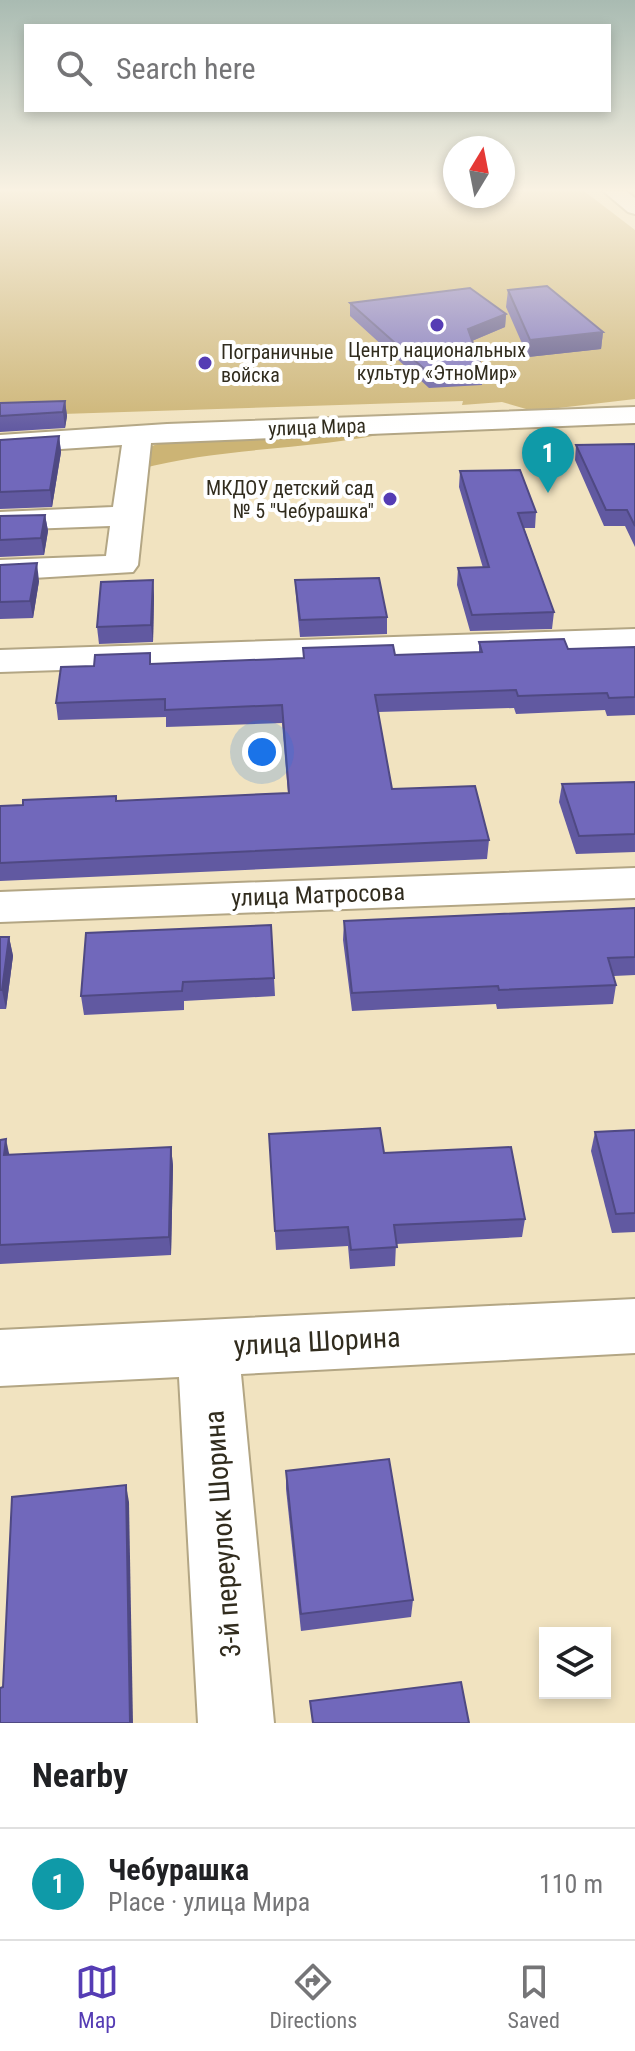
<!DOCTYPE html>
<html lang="en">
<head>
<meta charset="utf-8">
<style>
  body { margin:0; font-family:"Roboto Condensed",sans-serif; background:#f2f2f2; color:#202124 }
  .controls { position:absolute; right:24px; bottom:24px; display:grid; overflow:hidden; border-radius:0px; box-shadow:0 4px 12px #0003 }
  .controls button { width:72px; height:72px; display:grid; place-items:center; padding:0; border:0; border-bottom:2px solid #e0e0e0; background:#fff; color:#202124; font:40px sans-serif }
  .compass { position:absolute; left:443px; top:136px; width:72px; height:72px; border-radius:50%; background:#fff; box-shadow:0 4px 12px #0003; rotate:10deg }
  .you { position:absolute; left:262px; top:752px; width:28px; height:28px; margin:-20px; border:6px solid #fff; border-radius:50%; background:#1a73e8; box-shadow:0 0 0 12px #1a73e833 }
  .badge { display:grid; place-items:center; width:52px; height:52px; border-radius:50%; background:#553cb4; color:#fff; font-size:26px; font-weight:700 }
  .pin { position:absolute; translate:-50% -66px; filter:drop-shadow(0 2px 4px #0008) }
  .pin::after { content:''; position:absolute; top:42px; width:28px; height:24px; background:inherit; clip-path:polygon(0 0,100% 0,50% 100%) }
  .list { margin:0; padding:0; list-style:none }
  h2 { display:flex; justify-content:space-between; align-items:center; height:104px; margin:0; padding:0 32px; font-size:34px }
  h2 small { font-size:26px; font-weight:400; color:#757577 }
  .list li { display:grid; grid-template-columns:52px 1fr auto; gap:24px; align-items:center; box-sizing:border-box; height:112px; padding:0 32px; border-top:2px solid #e0e0e0 }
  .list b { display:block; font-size:30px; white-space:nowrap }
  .list p { margin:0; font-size:26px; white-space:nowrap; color:#757577 }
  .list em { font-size:26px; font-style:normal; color:#757577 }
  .icon { flex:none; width:44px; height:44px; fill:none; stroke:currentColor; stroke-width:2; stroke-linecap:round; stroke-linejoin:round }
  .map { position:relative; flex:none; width:635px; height:1723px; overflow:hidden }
  .search { position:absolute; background:#fff; box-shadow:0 4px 12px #0003; left:24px; right:24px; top:24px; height:88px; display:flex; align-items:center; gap:20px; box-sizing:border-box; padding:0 28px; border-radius:0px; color:#757577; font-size:30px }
  .sheet { height:216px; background:#fff }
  nav { display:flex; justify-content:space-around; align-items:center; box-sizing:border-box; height:112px; border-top:2px solid #e0e0e0; background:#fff; font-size:22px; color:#757577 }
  nav a { display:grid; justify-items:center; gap:4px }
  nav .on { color:#553cb4 }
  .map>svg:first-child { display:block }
  .green { fill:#ccb475 }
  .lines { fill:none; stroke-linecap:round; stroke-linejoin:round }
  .minor-casing { stroke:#b3a684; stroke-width:4 }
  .minor { fill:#fff; fill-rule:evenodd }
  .wall { fill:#6159a1 }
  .shaded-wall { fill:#4f4983 }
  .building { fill:#7168bb; stroke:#4f4983; stroke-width:2 }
  .poi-dot { fill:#553cb4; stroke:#fff; stroke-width:3 }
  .labels { text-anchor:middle; stroke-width:8; stroke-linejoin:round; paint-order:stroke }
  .far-poi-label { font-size:20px; fill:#312c1e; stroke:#fff }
  .far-street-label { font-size:20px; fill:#312c1e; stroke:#fff }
  .street-label { font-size:24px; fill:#312c1e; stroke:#fff }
  .near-street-label { font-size:28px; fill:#312c1e; stroke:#fff }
</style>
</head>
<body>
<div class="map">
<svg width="635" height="1723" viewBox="0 0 635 1723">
  <rect width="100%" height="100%" fill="#f1e3c0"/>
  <g class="green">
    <polygon points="0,191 455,191 455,196 503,196 503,191 584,191 635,230 635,399 533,411 502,402 462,405 463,401 0,416"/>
    <path d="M401,430C315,451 225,446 140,469L136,453L171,438Z"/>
  </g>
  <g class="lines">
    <g class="minor-casing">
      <g id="minor">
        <polygon points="603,191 626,191 635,198 635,214 628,212"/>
        <polygon points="635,407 635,423 151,443 138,565 133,572 0,580 0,560 106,556 110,526 0,530 0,512 113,507 122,445 0,453 0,435 167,424"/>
        <polygon points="635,629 635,651 0,672 0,650"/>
        <polygon points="635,868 635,898 0,922 0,892"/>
        <polygon points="635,1299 635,1353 241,1374 274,1723 198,1723 179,1377 0,1386 0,1330"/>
      </g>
    </g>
    <use href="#minor" class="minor"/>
  </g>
  <g class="wall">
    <polygon points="508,290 603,332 601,349 528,357 506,307"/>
    <polygon points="350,303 506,314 505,327 472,341 483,371 482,385 429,388 350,316"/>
    <polygon points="65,401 67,416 65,428 0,432 0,403"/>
    <polygon points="59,436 61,452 52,507 0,509 0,440"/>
    <polygon points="635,444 635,547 625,526 604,526 575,460 576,445"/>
    <polygon points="460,471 536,512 535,528 524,528 554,612 552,629 470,631 457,585 458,568 483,568 459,487"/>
    <polygon points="45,515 48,531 44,555 0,557 0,516"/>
    <polygon points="0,565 39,581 33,618 0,619"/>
    <polygon points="153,580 154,597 153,642 99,644 97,627"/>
    <polygon points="295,580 387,617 387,634 300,637 296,597"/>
    <polygon points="479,642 568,649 635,647 635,715 607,716 605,710 516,714 514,708 378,712 392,789 489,840 487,859 0,881 0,806 288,793 282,723 166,727 166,717 58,720 56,703 151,664 303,658 303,648 395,655 479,652"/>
    <polygon points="635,782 635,852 576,854 559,802 562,784"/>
    <polygon points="635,908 635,975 614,976 616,985 613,1004 497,1009 496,1004 352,1011 343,940 344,921"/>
    <polygon points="86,933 274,978 275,996 184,1001 184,1010 84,1015 81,996"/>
    <polygon points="0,937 9,937 13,956 6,1009 0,1009"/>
    <polygon points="635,1130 635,1232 612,1233 591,1151 595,1132"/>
    <polygon points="0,1140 10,1155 171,1147 173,1166 171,1255 0,1264"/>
    <polygon points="270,1153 384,1153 525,1219 522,1237 396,1244 395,1266 350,1269 348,1246 276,1250"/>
    <polygon points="286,1471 413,1600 411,1617 301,1631 286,1489"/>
  </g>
  <g class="shaded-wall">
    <polygon points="506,314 505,327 467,343 468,329"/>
    <polygon points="603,332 601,349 528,357 530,340"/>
    <polygon points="65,401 67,416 65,428 63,412"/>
    <polygon points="59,436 61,452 52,507 50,490"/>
    <polygon points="45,515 48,531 44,555 41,538"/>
    <polygon points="37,563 39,581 33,618 30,601"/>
    <polygon points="153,580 154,597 153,642 151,625"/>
    <polygon points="9,937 13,956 6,1009 2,990"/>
    <polygon points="6,1139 10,1158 4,1155"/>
    <polygon points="171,1147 173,1166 171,1255 169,1237"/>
    <polygon points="126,1485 129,1502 133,1723 130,1723"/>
  </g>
  <g class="building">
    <polygon points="547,286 603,332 530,340 508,290"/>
    <polygon points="470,288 506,314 468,329 483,371 430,374 350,303"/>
    <polygon points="65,401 63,412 0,416 0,403"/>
    <polygon points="59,436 50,490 0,492 0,440"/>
    <polygon points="635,444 635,526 627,510 606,510 576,445"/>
    <polygon points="520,470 536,512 518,513 554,612 472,615 458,568 489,567 460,471"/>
    <polygon points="45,515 41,538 0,540 0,516"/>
    <polygon points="37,563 30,601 0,602 0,565"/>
    <polygon points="379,578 387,617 300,620 295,580"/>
    <polygon points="153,580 151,625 97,627 101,582"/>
    <polygon points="564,639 568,649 635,647 635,697 609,698 607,693 518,696 516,690 375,695 392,789 475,786 489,840 0,863 0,806 23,805 23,800 116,796 116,801 289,793 282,705 165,710 165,699 56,703 61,667 94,666 95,655 150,653 150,664 304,658 303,648 393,645 395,655 482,652 479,642"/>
    <polygon points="635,782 635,834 579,836 562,784"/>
    <polygon points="635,908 635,957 608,958 616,985 499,990 498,986 352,993 344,921"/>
    <polygon points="271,925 274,978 183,982 182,991 81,996 86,933"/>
    <polygon points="0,937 9,937 2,990 0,990"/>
    <polygon points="380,1128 384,1153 511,1147 525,1219 394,1225 397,1247 351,1250 348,1227 275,1231 269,1134"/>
    <polygon points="635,1130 635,1213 616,1214 595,1132"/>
    <polygon points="6,1139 4,1155 171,1147 169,1237 0,1245 0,1140"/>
    <polygon points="389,1459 413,1600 301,1614 286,1471"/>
    <polygon points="126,1485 130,1723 0,1723 0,1688 3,1687 12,1497"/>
    <polygon points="461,1682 469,1723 313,1723 310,1701"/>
  </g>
  <linearGradient id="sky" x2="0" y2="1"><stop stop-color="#a9bbb2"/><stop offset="0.44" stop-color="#f9f2e3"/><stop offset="1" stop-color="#f9f2e3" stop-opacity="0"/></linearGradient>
  <rect width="635" height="432" fill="url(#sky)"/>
  <g class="poi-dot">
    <circle cx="437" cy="325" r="8"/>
    <circle cx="205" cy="363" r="8"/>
    <circle cx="390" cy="499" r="8"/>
  </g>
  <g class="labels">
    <g class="far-poi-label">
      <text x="437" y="357">Центр национальных<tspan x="437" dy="23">культур «ЭтноМир»</tspan></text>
      <text x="221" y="359" text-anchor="start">Пограничные<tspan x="221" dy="23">войска</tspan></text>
      <text x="374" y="495" text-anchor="end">МКДОУ детский сад<tspan x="374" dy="23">№ 5 "Чебурашка"</tspan></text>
    </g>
    <g class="far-street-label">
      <text transform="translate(317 427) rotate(-2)" y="7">улица Мира</text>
    </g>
    <g class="street-label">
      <text transform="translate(318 895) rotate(-2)" y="8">улица Матросова</text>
    </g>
    <g class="near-street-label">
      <text transform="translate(317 1341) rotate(-3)" y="10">улица Шорина</text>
      <text transform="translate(222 1534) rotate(-94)" y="10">3-й переулок Шорина</text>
    </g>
  </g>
</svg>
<div class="controls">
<button><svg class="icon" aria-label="layers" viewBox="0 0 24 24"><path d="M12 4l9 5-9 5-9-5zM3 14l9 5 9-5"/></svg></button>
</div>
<svg class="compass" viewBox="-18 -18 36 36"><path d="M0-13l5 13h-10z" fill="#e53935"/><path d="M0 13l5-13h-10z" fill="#757577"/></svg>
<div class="you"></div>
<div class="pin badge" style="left:548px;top:493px;background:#0f9aa8">1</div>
<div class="search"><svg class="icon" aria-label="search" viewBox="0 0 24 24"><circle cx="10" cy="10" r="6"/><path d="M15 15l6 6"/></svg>Search here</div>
</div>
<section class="sheet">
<h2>Nearby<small></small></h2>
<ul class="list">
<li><span class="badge" style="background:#0f9aa8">1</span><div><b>Чебурашка</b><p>Place · улица Мира</p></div><em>110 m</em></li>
</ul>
</section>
<nav>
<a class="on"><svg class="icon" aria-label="map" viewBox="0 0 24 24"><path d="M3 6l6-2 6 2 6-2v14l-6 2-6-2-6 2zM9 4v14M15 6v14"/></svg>Map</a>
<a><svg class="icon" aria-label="directions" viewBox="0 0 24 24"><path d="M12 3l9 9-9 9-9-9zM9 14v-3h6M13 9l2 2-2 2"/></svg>Directions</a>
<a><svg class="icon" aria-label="saved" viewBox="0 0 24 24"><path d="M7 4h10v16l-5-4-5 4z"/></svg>Saved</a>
</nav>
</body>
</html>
